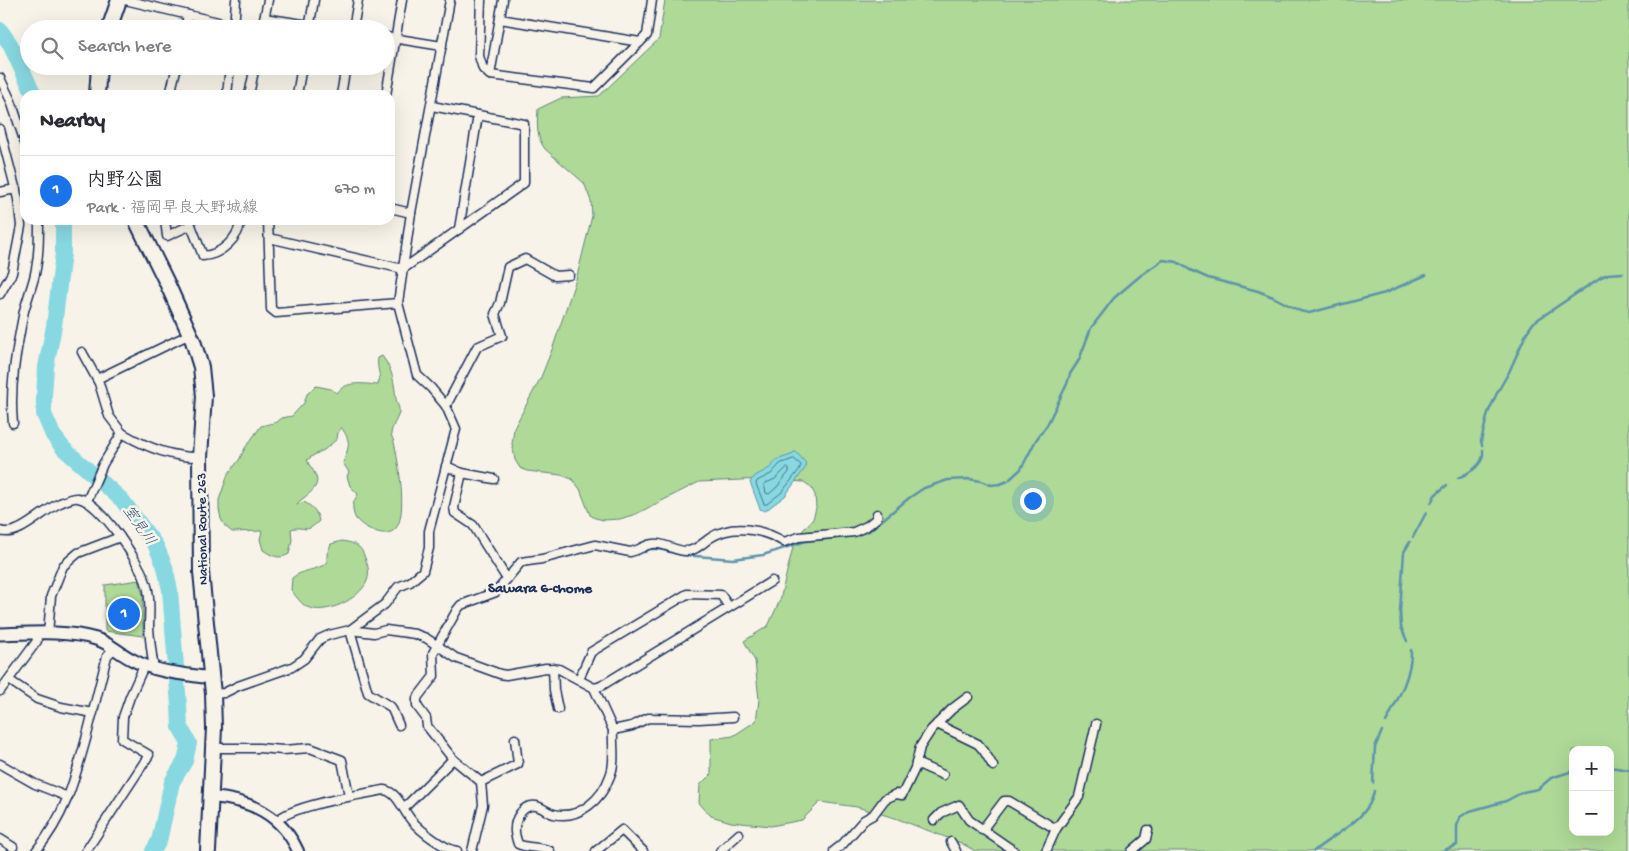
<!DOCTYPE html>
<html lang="en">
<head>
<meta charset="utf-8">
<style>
  body { margin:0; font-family:"Gochi Hand","Klee One",sans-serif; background:#f7f7f7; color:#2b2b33 }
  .controls { position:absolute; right:15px; bottom:15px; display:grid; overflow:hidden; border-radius:10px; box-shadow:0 5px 20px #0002 }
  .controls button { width:45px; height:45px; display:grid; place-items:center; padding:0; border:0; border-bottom:1px solid #e1e1e2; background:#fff; color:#2b2b33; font:25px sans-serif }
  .you { position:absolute; left:1032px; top:500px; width:18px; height:18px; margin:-12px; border:4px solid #fff; border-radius:50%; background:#1a73e8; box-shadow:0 0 0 8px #1a73e833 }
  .badge { display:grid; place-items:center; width:32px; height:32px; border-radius:50%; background:#1a73e8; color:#fff; font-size:16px; font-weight:700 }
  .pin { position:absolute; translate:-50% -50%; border:2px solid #fff; box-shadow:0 1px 5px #0006 }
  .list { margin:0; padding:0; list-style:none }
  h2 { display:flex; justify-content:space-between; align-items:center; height:65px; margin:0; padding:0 20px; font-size:21px }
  h2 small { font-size:16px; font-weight:400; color:#7c7c81 }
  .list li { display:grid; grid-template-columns:32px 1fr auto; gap:15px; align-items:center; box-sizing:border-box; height:70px; padding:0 20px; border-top:1px solid #e1e1e2 }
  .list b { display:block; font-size:19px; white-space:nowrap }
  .list p { margin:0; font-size:16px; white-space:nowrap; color:#7c7c81 }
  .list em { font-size:16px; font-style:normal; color:#7c7c81 }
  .icon { flex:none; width:28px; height:28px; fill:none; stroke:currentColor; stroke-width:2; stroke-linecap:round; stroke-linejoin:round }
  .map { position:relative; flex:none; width:1629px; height:851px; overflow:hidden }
  .search { position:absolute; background:#fff; box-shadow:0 5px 20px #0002; left:20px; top:20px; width:375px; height:55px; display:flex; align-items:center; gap:12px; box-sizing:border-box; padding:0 18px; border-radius:28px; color:#7c7c81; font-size:19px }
  .panel { position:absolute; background:#fff; box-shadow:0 5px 20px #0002; left:20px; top:90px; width:375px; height:135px; border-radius:15px }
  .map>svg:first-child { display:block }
  .green { fill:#aed996; stroke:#64847a; fill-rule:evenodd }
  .water { fill:#87d8e0; stroke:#5c94ac }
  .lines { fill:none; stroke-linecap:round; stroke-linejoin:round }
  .shore { stroke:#467392; stroke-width:1 }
  .stream { stroke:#5c94ac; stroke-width:2.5 }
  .river { stroke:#87d8e0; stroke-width:16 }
  .street-casing { stroke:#1b2f5e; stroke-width:11 }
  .secondary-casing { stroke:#1b2f5e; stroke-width:14 }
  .primary-casing { stroke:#1b2f5e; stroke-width:15 }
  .highway-casing { stroke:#1b2f5e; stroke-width:18 }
  .street { stroke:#f7f3e8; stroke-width:8 }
  .secondary { stroke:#f7f3e8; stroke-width:10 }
  .primary { stroke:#f7f3e8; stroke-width:11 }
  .highway { stroke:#f7f3e8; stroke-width:14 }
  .labels { text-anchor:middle; stroke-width:5; stroke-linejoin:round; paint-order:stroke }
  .street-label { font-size:14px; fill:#1b2f5e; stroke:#f7f3e8 }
  .water-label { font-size:15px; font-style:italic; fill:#36597e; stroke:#f7f3e8 }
  .neighbourhood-label { font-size:15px; font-weight:bold; fill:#1b2f5e; stroke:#f7f3e8 }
</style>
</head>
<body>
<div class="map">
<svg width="1629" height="851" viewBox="0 0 1629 851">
  <rect width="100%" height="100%" fill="#f7f3e8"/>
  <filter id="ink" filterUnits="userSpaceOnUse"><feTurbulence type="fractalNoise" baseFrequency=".02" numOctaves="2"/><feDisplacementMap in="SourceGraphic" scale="10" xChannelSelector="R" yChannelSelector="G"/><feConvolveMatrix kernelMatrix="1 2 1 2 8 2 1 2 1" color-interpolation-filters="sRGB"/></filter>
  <g filter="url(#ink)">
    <g class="green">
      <path d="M665,0H1629V851H975L961,843L895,818L857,807L820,802L802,820L771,826L731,822L711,816L699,803L700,785L711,774V739L733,736L756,721L759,700L755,661L744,641L768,626L780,600L795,539L813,519L816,508L815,495L811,487L804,482L763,479L699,482L636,514L620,519L604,520L595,518L590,515L580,489L572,479L561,475L527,471L520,468L515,460L512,444L514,428L541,377L553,347L577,276L592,216L591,201L584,183L545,149C536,137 537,124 538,109L561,98L599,96L659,39ZM1573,750H1610V832H1573Z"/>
      <path d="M382,356C393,370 394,382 396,399C397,404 400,408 399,413C397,420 391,427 391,435C392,437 393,439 394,442C398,460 408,513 396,528C387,540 363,528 356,519C354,516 353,511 353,508C352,503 356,498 358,494L350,486L347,476L349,472L343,463C349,445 352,443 341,427L338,433L337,439L324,450L314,455L307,460C309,466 313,469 315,474C323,489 303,496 296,505L304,502C313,507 317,511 319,521C305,535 305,525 291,529L292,540L289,554C279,560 272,556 263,550L260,539L262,531L232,532L225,526L221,519L219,509V500L228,474L239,460L245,448L261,426L277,422L282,418L292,416L304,403L307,394L316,386L331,389L337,393C346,380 364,384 378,385C382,373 376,370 378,358Z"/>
      <path d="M342,541C355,543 361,545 365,558C368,565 370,573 367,581C360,599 325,616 307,607C301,604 296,596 291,590L292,578C303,569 316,571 327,563V554L331,544Z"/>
      <polygon points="139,580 143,596 143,636 105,631 105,585"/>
    </g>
    <path class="water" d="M794,452H796L805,462L806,467L785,496L765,511L760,509L750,482C756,471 770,473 776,460L791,455Z"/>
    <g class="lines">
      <g class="shore">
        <polygon points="794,459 801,465 799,470 782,492 767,504 764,504 756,484 757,481 771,474 780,464"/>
        <polygon points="787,468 789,469 789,472 777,487 769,494 766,493 764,484 775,479"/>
      </g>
      <g class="stream">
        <polyline points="1482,445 1481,441 1488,413 1497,393 1509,372 1527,332 1534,322 1601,277 1608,274 1623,273"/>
        <path d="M1458,478C1469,473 1485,465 1483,450"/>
        <polyline points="1010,479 1021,469 1036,440 1047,425 1067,384 1070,374 1079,360 1091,328 1114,298 1140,276 1163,260 1177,262 1190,270 1208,278 1258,291 1273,297 1300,311 1309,313 1385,293 1426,275"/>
        <polyline points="1431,503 1435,495 1447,485"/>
        <polyline points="1413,537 1426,513"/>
        <polyline points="645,552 649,549 659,549 683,555 733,559 763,555 806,541 848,537 869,531 909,498 924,488 948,480 969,479 981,481 991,485 1000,484 1008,481"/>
        <polyline points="1407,641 1401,627 1400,611 1404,552 1410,542"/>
        <path d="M1386,722C1397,701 1412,675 1411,650"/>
        <polyline points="1610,767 1629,770"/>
        <polyline points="1373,783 1375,747 1382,731"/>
        <path d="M1314,851C1334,834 1370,819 1374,791"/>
        <polyline points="1442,851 1457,845 1457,826 1460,817 1470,811 1506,801 1523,792 1538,789 1551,778 1573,771"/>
      </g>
      <g class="river">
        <polyline points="0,30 10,44 34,95"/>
        <polyline points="63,220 63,253 54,326 46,367 44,395 44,414 53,435 64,449 122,500 156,546 165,567 170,590 179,706 180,727 189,743 185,761 172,782 159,841 153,851"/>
      </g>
      <g class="street-casing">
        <g id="street">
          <polyline points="125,0 235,26"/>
          <polyline points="481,0 479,56 483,69 490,75 594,88 647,35 652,0"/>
          <polyline points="264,18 335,29"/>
          <polyline points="500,19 640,42"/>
          <polyline points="185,29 188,15"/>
          <polyline points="234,29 236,0"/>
          <polyline points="262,29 268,0"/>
          <polyline points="309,29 314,0"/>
          <polyline points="353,29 358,0"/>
          <polyline points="386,37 442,46"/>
          <polyline points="490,75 503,0"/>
          <polyline points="0,78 11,101 25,143"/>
          <polyline points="170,95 177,66"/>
          <polyline points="227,95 230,66"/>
          <polyline points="249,95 255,66"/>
          <polyline points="297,95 302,66"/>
          <polyline points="341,95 346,66"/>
          <polyline points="386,95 402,0"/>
          <polyline points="0,129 18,199 21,226 12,273 0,294"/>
          <polyline points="0,192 16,189"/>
          <polyline points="390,208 411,213"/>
          <polyline points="165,220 167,236 191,225"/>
          <path d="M189,220L203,256C221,255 239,238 241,220"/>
          <polyline points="268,220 271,309 276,313 398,303"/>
          <polyline points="459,229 478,115"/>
          <polyline points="269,238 403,269 524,183 524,124 432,106"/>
          <polyline points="82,352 99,383 109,416 122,433"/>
          <polyline points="97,379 190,334"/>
          <polyline points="446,406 477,347 502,336 495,314 500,303 508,267 525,259 555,276 569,275"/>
          <path d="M13,423C9,386 17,347 24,311C27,300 31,289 34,278C39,259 39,239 39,220"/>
          <polyline points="446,466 462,473 454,507 455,513 473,525 507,579"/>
          <polyline points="462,473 494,479"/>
          <path d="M87,501L103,464L122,433C146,447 172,458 200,457"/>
          <path d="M0,531C19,538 43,510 60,503C65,501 73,497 78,498C100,501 142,565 147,586C151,599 149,614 149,628C150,642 152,656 154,670"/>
          <polyline points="350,630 385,604 398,587 410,582 423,571 429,548 429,531 456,429 446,406 431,388 417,375 398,303 411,213 450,0"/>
          <polyline points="350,630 368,693 391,707 399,725"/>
          <polyline points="48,634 51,596 63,566 78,553 120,537"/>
          <polyline points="553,668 554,690 558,709"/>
          <polyline points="579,679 591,652 687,594 721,595 729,607"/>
          <polyline points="9,680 37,699 61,707 93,713"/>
          <polyline points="594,688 601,686 772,581"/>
          <polyline points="0,691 37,641 36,633"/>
          <polyline points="213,694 224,693 238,686 292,667 304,659 320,639 329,635 350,630 374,633 386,630 415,634 426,638 456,658 500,674 506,675 546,668 559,669 568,674 594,688 613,730 632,726 648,718 699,719 733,717"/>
          <polyline points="937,724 978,744 984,751 993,766"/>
          <polyline points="213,748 259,748 283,750 310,748 342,760 349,796"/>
          <path d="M453,759L427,726L426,718L417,706V698L434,676L433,653L457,610L461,605L496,592L521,562L542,559L595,545L630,552C637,551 642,547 648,545C661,540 673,551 686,551C694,552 704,542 710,538C732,523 763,529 784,542L799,537L854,532L867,526L877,518V514"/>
          <polyline points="916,763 943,775"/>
          <polyline points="0,764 35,784 68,797"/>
          <polyline points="403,807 408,804 453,759 481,782"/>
          <polyline points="934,820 941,813 959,805 969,820 1014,851"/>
          <path d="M277,821C289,806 363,794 384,790C398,792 403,811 412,821C421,831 444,849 457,851"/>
          <polyline points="982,830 1004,801 1009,801 1056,829"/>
          <polyline points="0,839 13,847"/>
          <polyline points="951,842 956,851"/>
          <path d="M36,851C65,816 74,782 86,739C93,711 100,684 107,656L114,648"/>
          <polyline points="86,851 149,755 122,739 123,717 130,697 144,666"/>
          <polyline points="472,851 483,805 481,782 518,764 515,739"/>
          <path d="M550,851C540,846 528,849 518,844C517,840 515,836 515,832C514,820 522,804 536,806C542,807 548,813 554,814C579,820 602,799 610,776C616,763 612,745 613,730"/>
          <polyline points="596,851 622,830 643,851"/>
          <polyline points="720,851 739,834"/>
          <polyline points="834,851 842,845 864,820 873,815 885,799 896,794 902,795 915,768 920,747 931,730 952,709 968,697"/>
          <polyline points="1046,851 1056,829 1079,797 1096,724"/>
          <polyline points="1132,851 1146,839 1148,830"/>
        </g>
      </g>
      <g class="secondary-casing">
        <path id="secondary" d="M212,797C250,800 281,814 298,851"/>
      </g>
      <g class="primary-casing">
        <path id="primary" d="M0,634C30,633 68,630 96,639C110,643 120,654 133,660C157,673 185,674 211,678"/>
      </g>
      <g class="highway-casing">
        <g id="highway">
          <polyline points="109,29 119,0"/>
          <polyline points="97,95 99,66"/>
          <polyline points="136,220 167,283 193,341 201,367 204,396 200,457 201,572 213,694 214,728 208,851"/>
        </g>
      </g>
      <use href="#street" class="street"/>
      <use href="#secondary" class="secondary"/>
      <use href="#primary" class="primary"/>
      <use href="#highway" class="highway"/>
    </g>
  </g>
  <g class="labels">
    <g class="street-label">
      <text transform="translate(201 529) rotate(-91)" y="5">National Route 263</text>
    </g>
    <g class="water-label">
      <text transform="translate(140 525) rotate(55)" y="5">室見川</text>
    </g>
    <g class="neighbourhood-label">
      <text x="540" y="592">Sawara 6-chome</text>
    </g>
  </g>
</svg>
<div class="controls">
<button>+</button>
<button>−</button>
</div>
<div class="you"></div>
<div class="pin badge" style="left:124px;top:614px">1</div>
<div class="search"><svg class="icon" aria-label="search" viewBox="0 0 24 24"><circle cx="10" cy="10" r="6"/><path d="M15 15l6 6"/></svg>Search here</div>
<section class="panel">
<h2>Nearby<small></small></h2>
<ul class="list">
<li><span class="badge">1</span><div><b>内野公園</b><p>Park · 福岡早良大野城線</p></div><em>670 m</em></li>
</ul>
</section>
</div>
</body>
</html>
